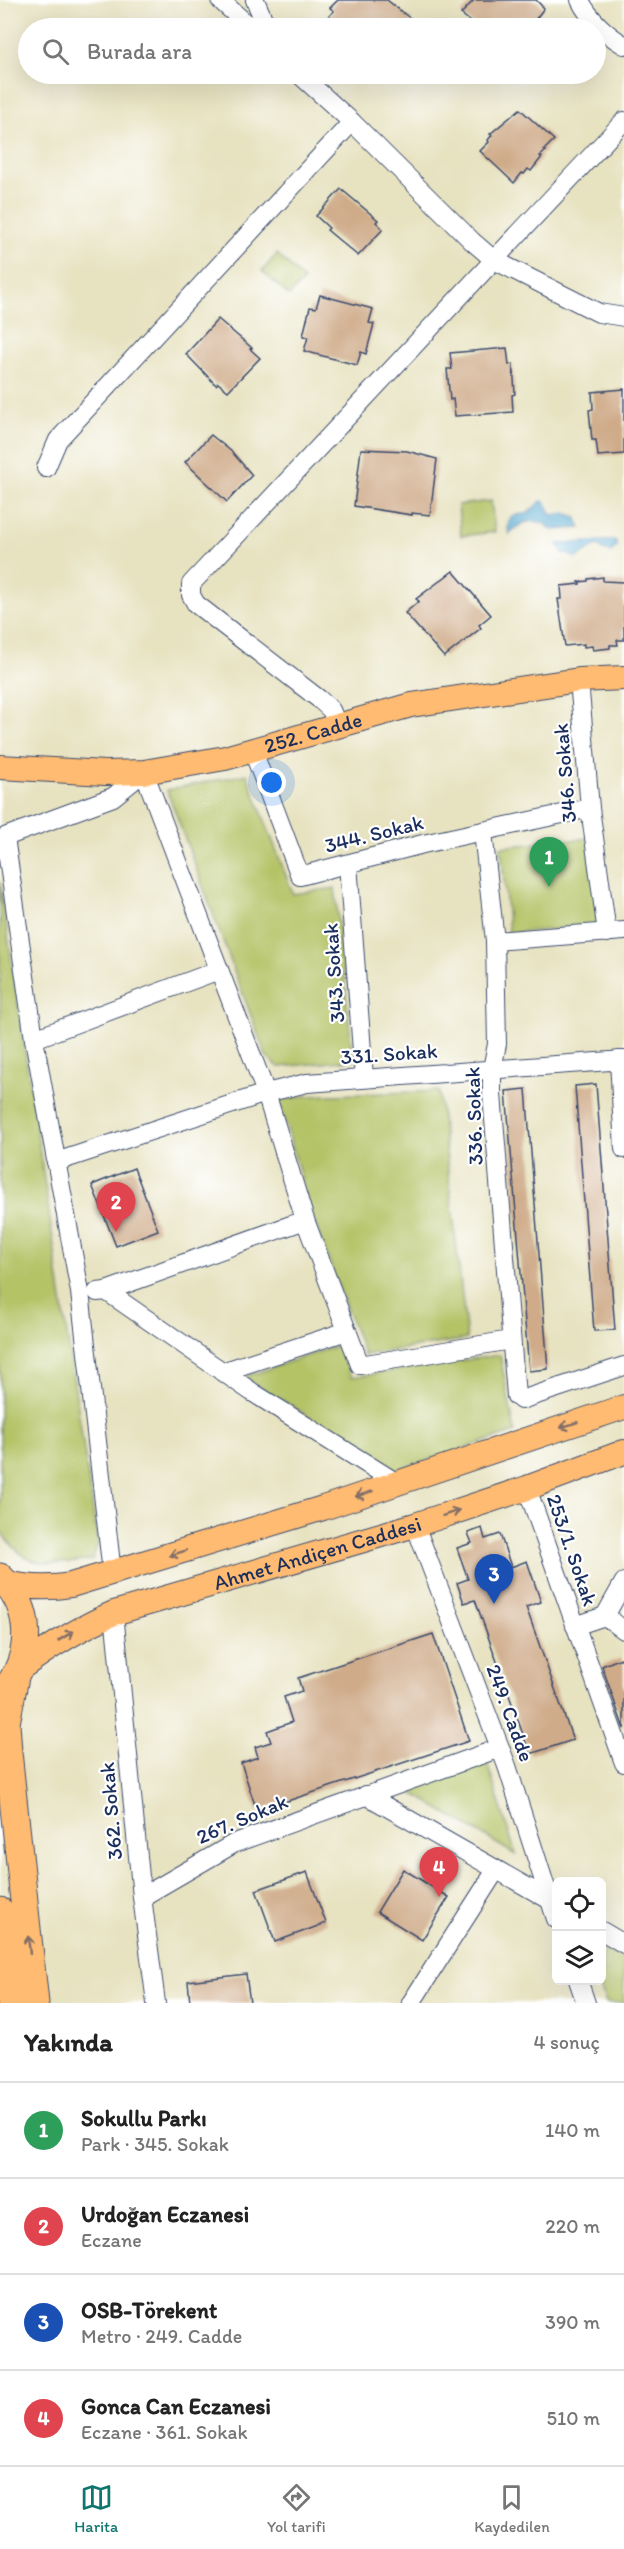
<!DOCTYPE html>
<html lang="tr">
<head>
<meta charset="utf-8">
<style>
  body { margin:0; font-family:Itim,sans-serif; background:#f6f6f6; color:#222 }
  .controls { position:absolute; right:18px; bottom:18px; display:grid; overflow:hidden; border-radius:9px; box-shadow:0 6px 24px #0002 }
  .controls button { width:54px; height:54px; display:grid; place-items:center; padding:0; border:0; border-bottom:2px solid #e0e0e0; background:#fff; color:#222; font:30px sans-serif }
  .you { position:absolute; left:272px; top:783px; width:21px; height:21px; margin:-15px; border:4px solid #fff; border-radius:50%; background:#1a73e8; box-shadow:0 0 0 9px #1a73e833 }
  .badge { display:grid; place-items:center; width:39px; height:39px; border-radius:50%; background:#0f766e; color:#fff; font-size:20px; font-weight:700 }
  .pin { position:absolute; translate:-50% -50px; filter:drop-shadow(0 2px 3px #0008) }
  .pin::after { content:''; position:absolute; top:32px; width:21px; height:18px; background:inherit; clip-path:polygon(0 0,100% 0,50% 100%) }
  .list { margin:0; padding:0; list-style:none }
  h2 { display:flex; justify-content:space-between; align-items:center; height:78px; margin:0; padding:0 24px; font-size:26px }
  h2 small { font-size:20px; font-weight:400; color:#767676 }
  .list li { display:grid; grid-template-columns:39px 1fr auto; gap:18px; align-items:center; box-sizing:border-box; height:96px; padding:0 24px; border-top:2px solid #e0e0e0 }
  .list b { display:block; font-size:22px; white-space:nowrap }
  .list p { margin:0; font-size:20px; white-space:nowrap; color:#767676 }
  .list em { font-size:20px; font-style:normal; color:#767676 }
  .icon { flex:none; width:33px; height:33px; fill:none; stroke:currentColor; stroke-width:2; stroke-linecap:round; stroke-linejoin:round }
  .map { position:relative; flex:none; width:624px; height:2003px; overflow:hidden }
  .search { position:absolute; background:#fff; box-shadow:0 6px 24px #0002; left:18px; right:18px; top:18px; height:66px; display:flex; align-items:center; gap:15px; box-sizing:border-box; padding:0 21px; border-radius:33px; color:#767676; font-size:22px }
  .sheet { height:462px; background:#fff }
  nav { display:flex; justify-content:space-around; align-items:center; box-sizing:border-box; height:84px; border-top:2px solid #e0e0e0; background:#fff; font-size:16px; color:#767676 }
  nav a { display:grid; justify-items:center; gap:3px }
  nav .on { color:#0f766e }
  .map>svg:first-child { display:block }
  .green { fill:#b4c366; stroke:#687962; stroke-width:1.5 }
  .water { fill:#53a9cf; stroke:#376c96; stroke-width:1.5 }
  .building { fill:#cfab89 }
  .lines { fill:none; stroke-linecap:round; stroke-linejoin:round }
  .minor-casing { stroke:#3a4a6d; stroke-width:20 }
  .major-casing { stroke:#3a4a6d; stroke-width:26 }
  .highway-casing { stroke:#3a4a6d; stroke-width:29 }
  .minor { stroke:#fff; stroke-width:18 }
  .major { stroke:#ffbb71; stroke-width:24 }
  .highway { stroke:#ffbb71; stroke-width:27 }
  .oneway { stroke:#826e67 }
  .labels { text-anchor:middle; stroke-width:4.5; stroke-linejoin:round; paint-order:stroke }
  .street-label { font-size:21px; fill:#1b2f5e; stroke:#fff }
</style>
</head>
<body>
<div class="map">
<svg width="624" height="2003" viewBox="0 0 624 2003">
  <rect width="100%" height="100%" fill="#fff"/>
  <filter id="ink" filterUnits="userSpaceOnUse"><feTurbulence type="fractalNoise" baseFrequency=".0167" numOctaves="2"/><feDisplacementMap in="SourceGraphic" scale="12" xChannelSelector="R" yChannelSelector="G"/><feConvolveMatrix kernelMatrix="1 2 1 2 8 2 1 2 1" color-interpolation-filters="sRGB"/></filter>
  <filter id="wash" filterUnits="userSpaceOnUse"><feTurbulence type="fractalNoise" baseFrequency=".008" numOctaves="4" result="noise"/><feDisplacementMap in="SourceGraphic" scale="24" xChannelSelector="R" yChannelSelector="G"/><feGaussianBlur stdDeviation="1.35" result="paint"/><feColorMatrix in="noise" values="0 0 0 0 0 0 0 0 0 0 0 0 0 0 0 0 0 1.4 0 .05"/><feComposite in="paint" operator="in"/></filter>
  <g filter="url(#wash)">
    <rect width="100%" height="100%" fill="#e7e2c0"/>
    <g class="green">
      <polygon points="277,254 304,280 289,296 262,271"/>
      <polygon points="491,501 495,532 461,536 458,505"/>
      <polygon points="247,774 293,894 335,888 353,1060 279,1067 266,1056 167,790"/>
      <polygon points="589,838 598,926 509,933 501,847"/>
      <path d="M0,882L98,1544L92,1560C47,1565 28,1571 0,1530Z"/>
      <polygon points="439,1091 467,1339 364,1355 310,1210 279,1100 306,1096"/>
      <polygon points="337,1346 352,1377 500,1355 515,1432 396,1470 244,1377"/>
      <polygon points="487,1763 516,1855 404,1788"/>
      <polygon points="602,1946 624,1959 624,2003 606,2003 598,1981 602,1980"/>
    </g>
    <g class="water">
      <path d="M541,501L545,502L552,515L565,513L576,517L581,528L552,530C538,516 522,520 509,534C506,518 511,514 527,514Z"/>
      <polygon points="615,540 617,546 611,552 603,550 597,545 577,558 563,553 558,544"/>
    </g>
    <g id="blocks">
      <g class="building">
        <polygon points="338,0 387,0 412,20 405,28 330,28 323,22 334,11 330,8"/>
        <polygon points="474,0 536,0 544,8 529,28 479,28 461,14"/>
        <polygon points="520,109 554,140 544,150 546,151 540,156 542,157 531,171 528,169 524,174 522,173 514,183 480,151 489,142 488,140 492,135 490,134"/>
        <polygon points="341,189 378,220 376,222 383,229 358,256 327,230 329,228 316,216"/>
        <polygon points="320,295 373,309 369,323 374,324 366,354 361,352 357,365 304,351 308,337 303,336 310,307 316,308"/>
        <polygon points="218,319 252,348 250,349 260,358 228,391 218,383 216,385 186,354"/>
        <polygon points="507,348 509,365 513,364 515,394 512,395 513,412 455,416 453,399 450,400 447,369 452,369 450,353"/>
        <polygon points="624,389 624,454 598,456 596,440 592,440 589,410 593,409 592,392"/>
        <polygon points="211,435 232,452 252,475 227,502 185,462"/>
        <polygon points="361,449 407,451 437,459 430,515 412,513 412,515 354,506"/>
        <polygon points="453,571 491,615 479,625 481,628 444,657 405,613 419,601 416,599"/>
        <polygon points="603,577 603,581 624,582 624,640 617,640 618,645 610,645 610,648 593,650 592,646 584,647 584,644 565,646 558,599 562,599 561,586 580,584 579,582 588,581 588,579"/>
        <polygon points="596,1084 615,1330 594,1331 575,1086"/>
        <polygon points="526,1089 548,1369 529,1371 506,1091"/>
        <polygon points="134,1168 158,1230 116,1246 92,1185"/>
        <polygon points="482,1528 485,1539 500,1534 511,1567 527,1561 541,1602 526,1607 573,1740 530,1754 475,1600 464,1603 457,1583 468,1579 457,1548 472,1543 468,1533"/>
        <polygon points="433,1634 469,1741 257,1811 241,1763 258,1757 255,1747 271,1742 267,1731 292,1722 284,1697 302,1691 298,1678"/>
        <polygon points="621,1658 624,1666 624,1729 602,1666"/>
        <polygon points="403,1869 449,1897 422,1940 377,1912"/>
        <polygon points="307,1872 326,1923 275,1942 256,1890"/>
        <polygon points="246,1974 250,2003 190,2003 188,1981"/>
      </g>
    </g>
  </g>
  <g filter="url(#ink)">
    <use href="#blocks" fill-opacity="0" stroke="#3a4a6d" stroke-width="1.5"/>
    <g class="lines">
      <g class="minor-casing">
        <g id="minor">
          <polyline points="220,0 251,28"/>
          <polyline points="255,0 267,28"/>
          <path d="M580,0C589,19 607,35 624,45"/>
          <polyline points="299,74 352,122 472,241 494,260 599,313 624,317"/>
          <polyline points="46,468 58,440 352,122"/>
          <polyline points="579,680 590,808 607,933"/>
          <polyline points="338,726 331,710 319,699 196,604 191,595 191,584 624,121"/>
          <polyline points="253,751 300,876 423,844 590,808"/>
          <polyline points="483,832 495,941 497,1044 492,1069 492,1094 516,1396 521,1400 624,1366"/>
          <polyline points="348,864 364,1078"/>
          <polyline points="495,941 624,931"/>
          <polyline points="34,1039 219,970"/>
          <polyline points="619,1060 624,1149"/>
          <polyline points="56,1162 266,1093 307,1083 624,1060"/>
          <polyline points="106,1291 252,1392 397,1483"/>
          <polyline points="97,1292 106,1291 305,1220"/>
          <polyline points="222,1372 347,1331"/>
          <polyline points="527,1488 624,1763"/>
          <polyline points="415,1525 507,1766 556,1919"/>
          <polyline points="112,1573 80,1292 34,1039 5,837 113,797 144,772 266,1093 305,1220 360,1365 511,1340"/>
          <polyline points="114,1613 142,1897 156,2003"/>
          <polyline points="605,1616 624,1630"/>
          <polyline points="575,1626 605,1616 624,1582"/>
          <polyline points="366,1795 555,1903"/>
          <polyline points="142,1897 235,1843 500,1748"/>
          <polyline points="602,1931 624,1944"/>
          <polyline points="578,1980 586,2003"/>
          <polyline points="411,2003 496,1870"/>
        </g>
      </g>
      <g class="major-casing">
        <g id="major">
          <path id="s1" d="M0,767L105,773L144,772L225,758L411,705L579,680L624,678"/>
          <path d="M6,1583C28,1588 48,1589 71,1585L323,1508L624,1407"/>
          <path id="s2" d="M18,1670C49,1647 79,1628 114,1613L415,1525L527,1488L624,1452"/>
        </g>
      </g>
      <g class="highway-casing">
        <g id="highway">
          <path d="M0,1577C34,1608 33,1657 4,1691"/>
          <polyline points="15,1677 6,1723 8,1752 35,2003"/>
          <polyline points="0,1911 11,2003"/>
        </g>
      </g>
      <use href="#minor" class="minor"/>
      <use href="#major" class="major"/>
      <use href="#highway" class="highway"/>
    </g>
    <defs><path id="oneway-shaft" d="M-6 0H5M1.5-3L5.5 0L1.5 3" fill="none" stroke-width="1.6" stroke-linecap="round" stroke-linejoin="round" transform="scale(1.5)"/></defs>
    <g class="oneway">
      <use href="#oneway-shaft" transform="translate(569 1425) rotate(162)"/>
      <use href="#oneway-shaft" transform="translate(364 1494) rotate(162)"/>
      <use href="#oneway-shaft" transform="translate(451 1513) rotate(-18)"/>
      <use href="#oneway-shaft" transform="translate(178 1553) rotate(163)"/>
      <use href="#oneway-shaft" transform="translate(66 1636) rotate(-31)"/>
      <use href="#oneway-shaft" transform="translate(29 1945) rotate(-96)"/>
    </g>
  </g>
  <g class="labels">
    <g class="street-label">
      <text dy="7" stroke="none"><textPath href="#s1" startOffset="318">252. Cadde</textPath></text>
      <text transform="translate(565 773) rotate(-95)" y="7">346. Sokak</text>
      <text transform="translate(374 834) rotate(-14)" y="7">344. Sokak</text>
      <text transform="translate(334 973) rotate(-94)" y="7">343. Sokak</text>
      <text transform="translate(389 1054) rotate(-4)" y="7">331. Sokak</text>
      <text transform="translate(474 1116) rotate(-92)" y="7">336. Sokak</text>
      <text transform="translate(572 1550) rotate(71)" y="7">253/1. Sokak</text>
      <text dy="7" stroke="none"><textPath href="#s2" startOffset="324">Ahmet Andiçen Caddesi</textPath></text>
      <text transform="translate(510 1713) rotate(70)" y="7">249. Cadde</text>
      <text transform="translate(111 1811) rotate(-95)" y="7">362. Sokak</text>
      <text transform="translate(242 1819) rotate(-23)" y="7">267. Sokak</text>
    </g>
  </g>
</svg>
<div class="controls">
<button><svg class="icon" aria-label="locate" viewBox="0 0 24 24"><circle cx="12" cy="12" r="6"/><path d="M12 2v4M12 18v4M2 12h4M18 12h4"/></svg></button>
<button><svg class="icon" aria-label="layers" viewBox="0 0 24 24"><path d="M12 4l9 5-9 5-9-5zM3 14l9 5 9-5"/></svg></button>
</div>
<div class="you"></div>
<div class="pin badge" style="left:549px;top:887px;background:#2e9e5b">1</div>
<div class="pin badge" style="left:116px;top:1232px;background:#e0444e">2</div>
<div class="pin badge" style="left:494px;top:1604px;background:#1a4fb4">3</div>
<div class="pin badge" style="left:439px;top:1897px;background:#e0444e">4</div>
<div class="search"><svg class="icon" aria-label="search" viewBox="0 0 24 24"><circle cx="10" cy="10" r="6"/><path d="M15 15l6 6"/></svg>Burada ara</div>
</div>
<section class="sheet">
<h2>Yakında<small>4 sonuç</small></h2>
<ul class="list">
<li><span class="badge" style="background:#2e9e5b">1</span><div><b>Sokullu Parkı</b><p>Park · 345. Sokak</p></div><em>140 m</em></li>
<li><span class="badge" style="background:#e0444e">2</span><div><b>Urdoğan Eczanesi</b><p>Eczane</p></div><em>220 m</em></li>
<li><span class="badge" style="background:#1a4fb4">3</span><div><b>OSB-Törekent</b><p>Metro · 249. Cadde</p></div><em>390 m</em></li>
<li><span class="badge" style="background:#e0444e">4</span><div><b>Gonca Can Eczanesi</b><p>Eczane · 361. Sokak</p></div><em>510 m</em></li>
</ul>
</section>
<nav>
<a class="on"><svg class="icon" aria-label="map" viewBox="0 0 24 24"><path d="M3 6l6-2 6 2 6-2v14l-6 2-6-2-6 2zM9 4v14M15 6v14"/></svg>Harita</a>
<a><svg class="icon" aria-label="directions" viewBox="0 0 24 24"><path d="M12 3l9 9-9 9-9-9zM9 14v-3h6M13 9l2 2-2 2"/></svg>Yol tarifi</a>
<a><svg class="icon" aria-label="saved" viewBox="0 0 24 24"><path d="M7 4h10v16l-5-4-5 4z"/></svg>Kaydedilen</a>
</nav>
</body>
</html>
